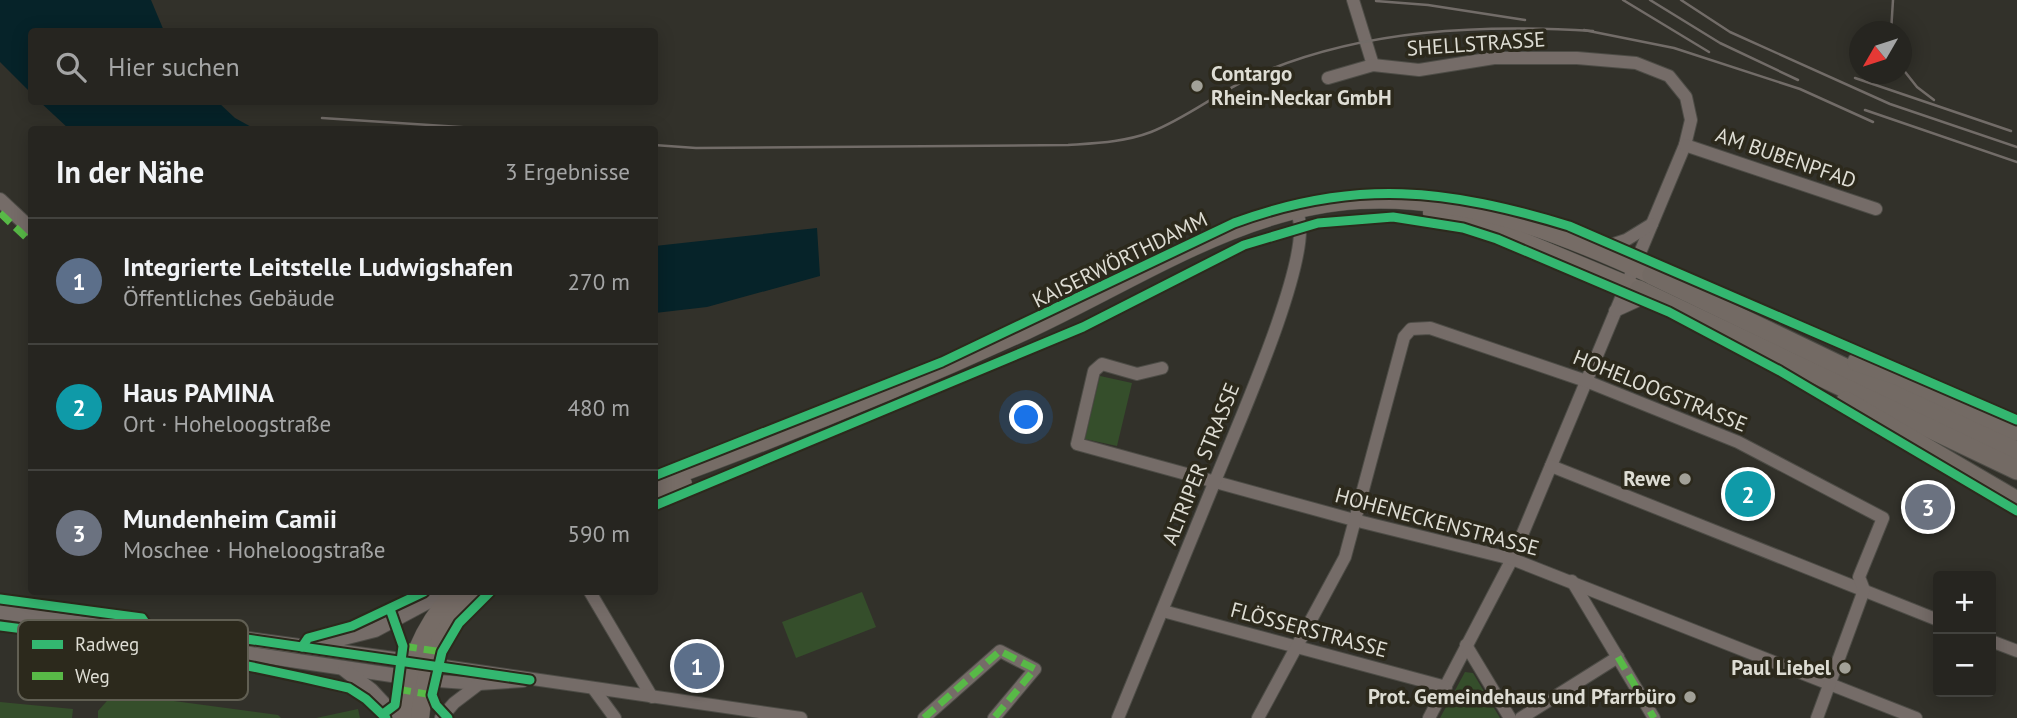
<!DOCTYPE html>
<html lang="de">
<head>
<meta charset="utf-8">
<style>
  body { margin:0; font-family:"PT Sans",sans-serif; background:#32312d; color:#f1f3f6 }
  .controls { position:absolute; right:21px; bottom:21px; display:grid; overflow:hidden; border-radius:7px; box-shadow:0 4px 18px #0003 }
  .controls button { width:63px; height:63px; display:grid; place-items:center; padding:0; border:0; border-bottom:2px solid #42423e; background:#262520; color:#f1f3f6; font:35px sans-serif }
  .compass { position:absolute; left:1849px; top:21px; width:63px; height:63px; border-radius:50%; background:#262520; box-shadow:0 4px 18px #0003; rotate:231deg }
  .you { position:absolute; left:1027px; top:418px; width:24px; height:24px; margin:-18px; border:5px solid #fff; border-radius:50%; background:#1a73e8; box-shadow:0 0 0 10px #1a73e833 }
  .badge { display:grid; place-items:center; width:46px; height:46px; border-radius:50%; background:#a2a198; color:#fff; font-size:23px; font-weight:700 }
  .pin { position:absolute; translate:-50% -50%; border:4px solid #fff; box-shadow:0 2px 7px #0006 }
  .list { margin:0; padding:0; list-style:none }
  h2 { display:flex; justify-content:space-between; align-items:center; height:91px; margin:0; padding:0 28px; font-size:30px }
  h2 small { font-size:23px; font-weight:400; color:#a4a5a5 }
  .list li { display:grid; grid-template-columns:46px 1fr auto; gap:21px; align-items:center; box-sizing:border-box; height:126px; padding:0 28px; border-top:2px solid #42423e }
  .list b { display:block; font-size:26px; white-space:nowrap }
  .list p { margin:0; font-size:23px; white-space:nowrap; color:#a4a5a5 }
  .list em { font-size:23px; font-style:normal; color:#a4a5a5 }
  .icon { flex:none; width:38px; height:38px; fill:none; stroke:currentColor; stroke-width:2; stroke-linecap:round; stroke-linejoin:round }
  .map { position:relative; flex:none; width:2017px; height:718px; overflow:hidden }
  .search { position:absolute; background:#262520; box-shadow:0 4px 18px #0003; left:28px; top:28px; width:630px; height:77px; display:flex; align-items:center; gap:18px; box-sizing:border-box; padding:0 24px; border-radius:7px; color:#a4a5a5; font-size:26px }
  .panel { position:absolute; background:#262520; box-shadow:0 4px 18px #0003; left:28px; top:126px; width:630px; height:469px; border-radius:7px }
  .map>svg:first-child { display:block }
  .green { fill:#354e2b }
  .water { fill:#062329 }
  .lines { fill:none; stroke-linecap:round; stroke-linejoin:round }
  .minor-casing { stroke:#4d4c46; stroke-width:14 }
  .tertiary-casing { stroke:#4d4c46; stroke-width:16 }
  .primary-casing { stroke:#4d4c46; stroke-width:19 }
  .trunk-casing { stroke:#4d4c46; stroke-width:21 }
  .minor { stroke:#756c68; stroke-width:12 }
  .tertiary { stroke:#756c68; stroke-width:14 }
  .primary { stroke:#766c66; stroke-width:18 }
  .trunk { stroke:#736a64; stroke-width:19 }
  .rail { stroke:#726c68; stroke-width:2.5 }
  .quiet { stroke:#58b947; stroke-width:7; stroke-dasharray:14 7; stroke-linecap:butt }
  .cycleway-casing { stroke:#2c291c; stroke-width:13 }
  .cycleway { stroke:#33b770; stroke-width:9 }
  .poi-dot { fill:#a2a198; stroke:#2c291c; stroke-width:2.5 }
  .labels { text-anchor:middle; stroke-width:7; stroke-linejoin:round; paint-order:stroke }
  .street-label { font-size:21px; fill:#deddd4; stroke:#2c291c }
  .poi-label { font-size:21px; font-weight:bold; fill:#deddd4; stroke:#2c291c; text-anchor:end }
  .key { fill:#2c291c; stroke:#615f53; stroke-width:2 }
  .key-label { font-size:19px; fill:#deddd4 }
</style>
</head>
<body>
<div class="map">
<svg width="2017" height="718" viewBox="0 0 2017 718">
  <rect width="100%" height="100%" fill="#32312a"/>
  <g class="green">
    <polygon points="1100,376 1132,383 1117,446 1085,439"/>
    <polygon points="862,592 876,627 796,658 782,622"/>
    <polygon points="1465,672 1473,673 1500,718 1440,718"/>
    <polygon points="114,693 278,715 281,718 98,718 98,711"/>
    <polygon points="0,702 73,709 72,718 0,718"/>
    <polygon points="358,709 360,718 316,718"/>
  </g>
  <g class="water">
    <polygon points="0,0 151,0 164,31 32,32 31,93 0,62"/>
    <polygon points="40,102 218,102 235,118 255,129 69,129"/>
    <polygon points="817,228 820,276 707,307 655,313 655,246"/>
  </g>
  <g class="lines">
    <g class="minor-casing">
      <g id="minor">
        <polyline points="1353,0 1373,65"/>
        <polyline points="1328,78 1373,65 1419,70 1494,58 1577,58 1636,63 1669,76 1686,97 1691,120 1685,145 1512,559 1429,718"/>
        <polyline points="1685,145 1876,209"/>
        <polyline points="1596,250 1626,240 1652,224"/>
        <polyline points="1615,311 1650,295"/>
        <polyline points="1162,368 1137,374 1102,364 1094,371 1077,444 1354,520 1512,559 1916,718"/>
        <polyline points="1551,466 1938,620"/>
        <polyline points="1572,581 1654,718"/>
        <polyline points="590,592 652,697"/>
        <polyline points="1163,611 1446,687"/>
        <polyline points="1991,641 2017,651"/>
        <polyline points="1466,645 1510,718"/>
        <polyline points="430,664 801,718"/>
        <polyline points="425,680 479,684 523,681"/>
        <polyline points="593,688 615,718"/>
        <polyline points="441,718 454,703 479,684"/>
        <polyline points="924,718 1000,651 1035,669 994,718"/>
        <path d="M1118,718C1151,639 1182,560 1215,481C1235,431 1310,264 1299,219"/>
        <polyline points="1258,718 1345,557 1404,337 1411,329 1430,328 1586,381 1738,442 1883,518 1859,577 1864,590 1817,718"/>
        <polyline points="1521,718 1618,657"/>
      </g>
    </g>
    <g class="tertiary-casing">
      <g id="tertiary">
        <polyline points="0,200 32,230"/>
        <polyline points="0,612 217,642 226,636 423,663"/>
        <polyline points="217,642 223,650 419,679"/>
        <polyline points="316,645 375,630 446,592"/>
        <polyline points="345,670 371,690 397,718"/>
      </g>
    </g>
    <g class="primary-casing">
      <g id="primary">
        <polyline points="1432,213 1493,229 1639,290"/>
        <path d="M654,483C780,437 905,386 1027,330C1131,282 1242,206 1359,200C1463,194 1559,232 1652,275"/>
        <polyline points="654,497 683,484"/>
        <path d="M405,718C403,671 423,626 455,592"/>
        <path d="M420,718C424,669 440,625 478,592"/>
      </g>
    </g>
    <g class="trunk-casing">
      <g id="trunk">
        <polyline points="1652,275 2017,451"/>
        <polyline points="1639,290 2017,470"/>
        <polyline points="1857,362 1896,375 2017,431"/>
        <polyline points="1846,401 2017,501"/>
      </g>
    </g>
    <use href="#minor" class="minor"/>
    <use href="#tertiary" class="tertiary"/>
    <use href="#primary" class="primary"/>
    <use href="#trunk" class="trunk"/>
    <g class="rail">
      <polyline points="1623,0 1709,52"/>
      <polyline points="1650,0 1720,43 1798,80"/>
      <polyline points="1681,0 1730,32 1890,104 2017,147"/>
      <polyline points="1376,1 1428,5 1525,20"/>
      <polyline points="1584,30 1674,48 1800,89 1873,122"/>
      <polyline points="1891,32 1893,0"/>
      <polyline points="1902,68 1917,87 1934,100"/>
      <polyline points="1855,78 2011,131"/>
      <polyline points="1865,110 2017,162"/>
      <polyline points="322,118 506,130"/>
      <path d="M654,145L696,148L1068,145C1096,143 1125,142 1151,132C1189,117 1222,89 1259,74C1363,29 1482,24 1593,31"/>
    </g>
    <g class="quiet">
      <polyline points="0,213 32,243"/>
      <polyline points="403,646 442,652"/>
      <polyline points="1618,657 1654,718"/>
      <polyline points="397,689 432,695"/>
      <polyline points="924,718 1000,651 1035,669 994,718"/>
    </g>
    <g class="cycleway-casing">
      <g id="cycleway">
        <path d="M654,476L942,362L1234,223C1356,178 1448,189 1569,226L2017,420"/>
        <polyline points="654,506 1083,327 1244,245 1318,223 1393,217 1463,228 1497,239 1669,312 1780,371 2017,511"/>
        <polyline points="0,599 142,618 153,634 217,642 226,636 530,680"/>
        <path d="M0,626C118,640 233,661 349,688L366,699L386,718"/>
        <polyline points="302,647 308,638 352,626 424,592"/>
        <polyline points="383,714 395,705 403,646 390,609"/>
        <polyline points="448,718 436,705 432,695 442,652 459,623 490,592"/>
      </g>
    </g>
    <use href="#cycleway" class="cycleway"/>
  </g>
  <g class="poi-dot">
    <circle cx="1197" cy="86" r="7"/>
    <circle cx="1685" cy="479" r="7"/>
    <circle cx="1845" cy="668" r="7"/>
    <circle cx="1690" cy="697" r="7"/>
  </g>
  <g class="labels">
    <g class="street-label">
      <text transform="translate(1476 44) rotate(-4)" y="7">SHELLSTRASSE</text>
      <text transform="translate(1786 158) rotate(19)" y="7">AM BUBENPFAD</text>
      <text transform="translate(1120 260) rotate(-26)" y="7">KAISERWÖRTHDAMM</text>
      <text transform="translate(1660 391) rotate(22)" y="7">HOHELOOGSTRASSE</text>
      <text transform="translate(1201 464) rotate(-68)" y="7">ALTRIPER STRASSE</text>
      <text transform="translate(1437 522) rotate(15)" y="7">HOHENECKENSTRASSE</text>
      <text transform="translate(1309 630) rotate(15)" y="7">FLÖSSERSTRASSE</text>
    </g>
    <g class="poi-label">
      <text x="1211" y="81" text-anchor="start">Contargo<tspan x="1211" dy="24">Rhein-Neckar GmbH</tspan></text>
      <text x="1671" y="486">Rewe</text>
      <text x="1831" y="675">Paul Liebel</text>
      <text x="1676" y="704">Prot. Gemeindehaus und Pfarrbüro</text>
    </g>
  </g>
  <rect x="18" y="620" width="230" height="80" rx="10" class="key"/>
  <rect x="32" y="640" width="31" height="9" fill="#33b770"/>
  <rect x="32" y="672" width="31" height="8" fill="#58b947"/>
  <g class="key-label">
    <text x="75" y="651">Radweg</text>
    <text x="75" y="683">Weg</text>
  </g>
</svg>
<div class="controls">
<button>+</button>
<button>−</button>
</div>
<svg class="compass" viewBox="-18 -18 36 36"><path d="M0-13l5 13h-10z" fill="#e53935"/><path d="M0 13l5-13h-10z" fill="#a4a5a5"/></svg>
<div class="you"></div>
<div class="pin badge" style="left:697px;top:666px;background:#5c6f8a">1</div>
<div class="pin badge" style="left:1748px;top:494px;background:#0f9aa8">2</div>
<div class="pin badge" style="left:1928px;top:507px;background:#6b7280">3</div>
<div class="search"><svg class="icon" aria-label="search" viewBox="0 0 24 24"><circle cx="10" cy="10" r="6"/><path d="M15 15l6 6"/></svg>Hier suchen</div>
<section class="panel">
<h2>In der Nähe<small>3 Ergebnisse</small></h2>
<ul class="list">
<li><span class="badge" style="background:#5c6f8a">1</span><div><b>Integrierte Leitstelle Ludwigshafen</b><p>Öffentliches Gebäude</p></div><em>270 m</em></li>
<li><span class="badge" style="background:#0f9aa8">2</span><div><b>Haus PAMINA</b><p>Ort · Hoheloogstraße</p></div><em>480 m</em></li>
<li><span class="badge" style="background:#6b7280">3</span><div><b>Mundenheim Camii</b><p>Moschee · Hoheloogstraße</p></div><em>590 m</em></li>
</ul>
</section>
</div>
</body>
</html>
